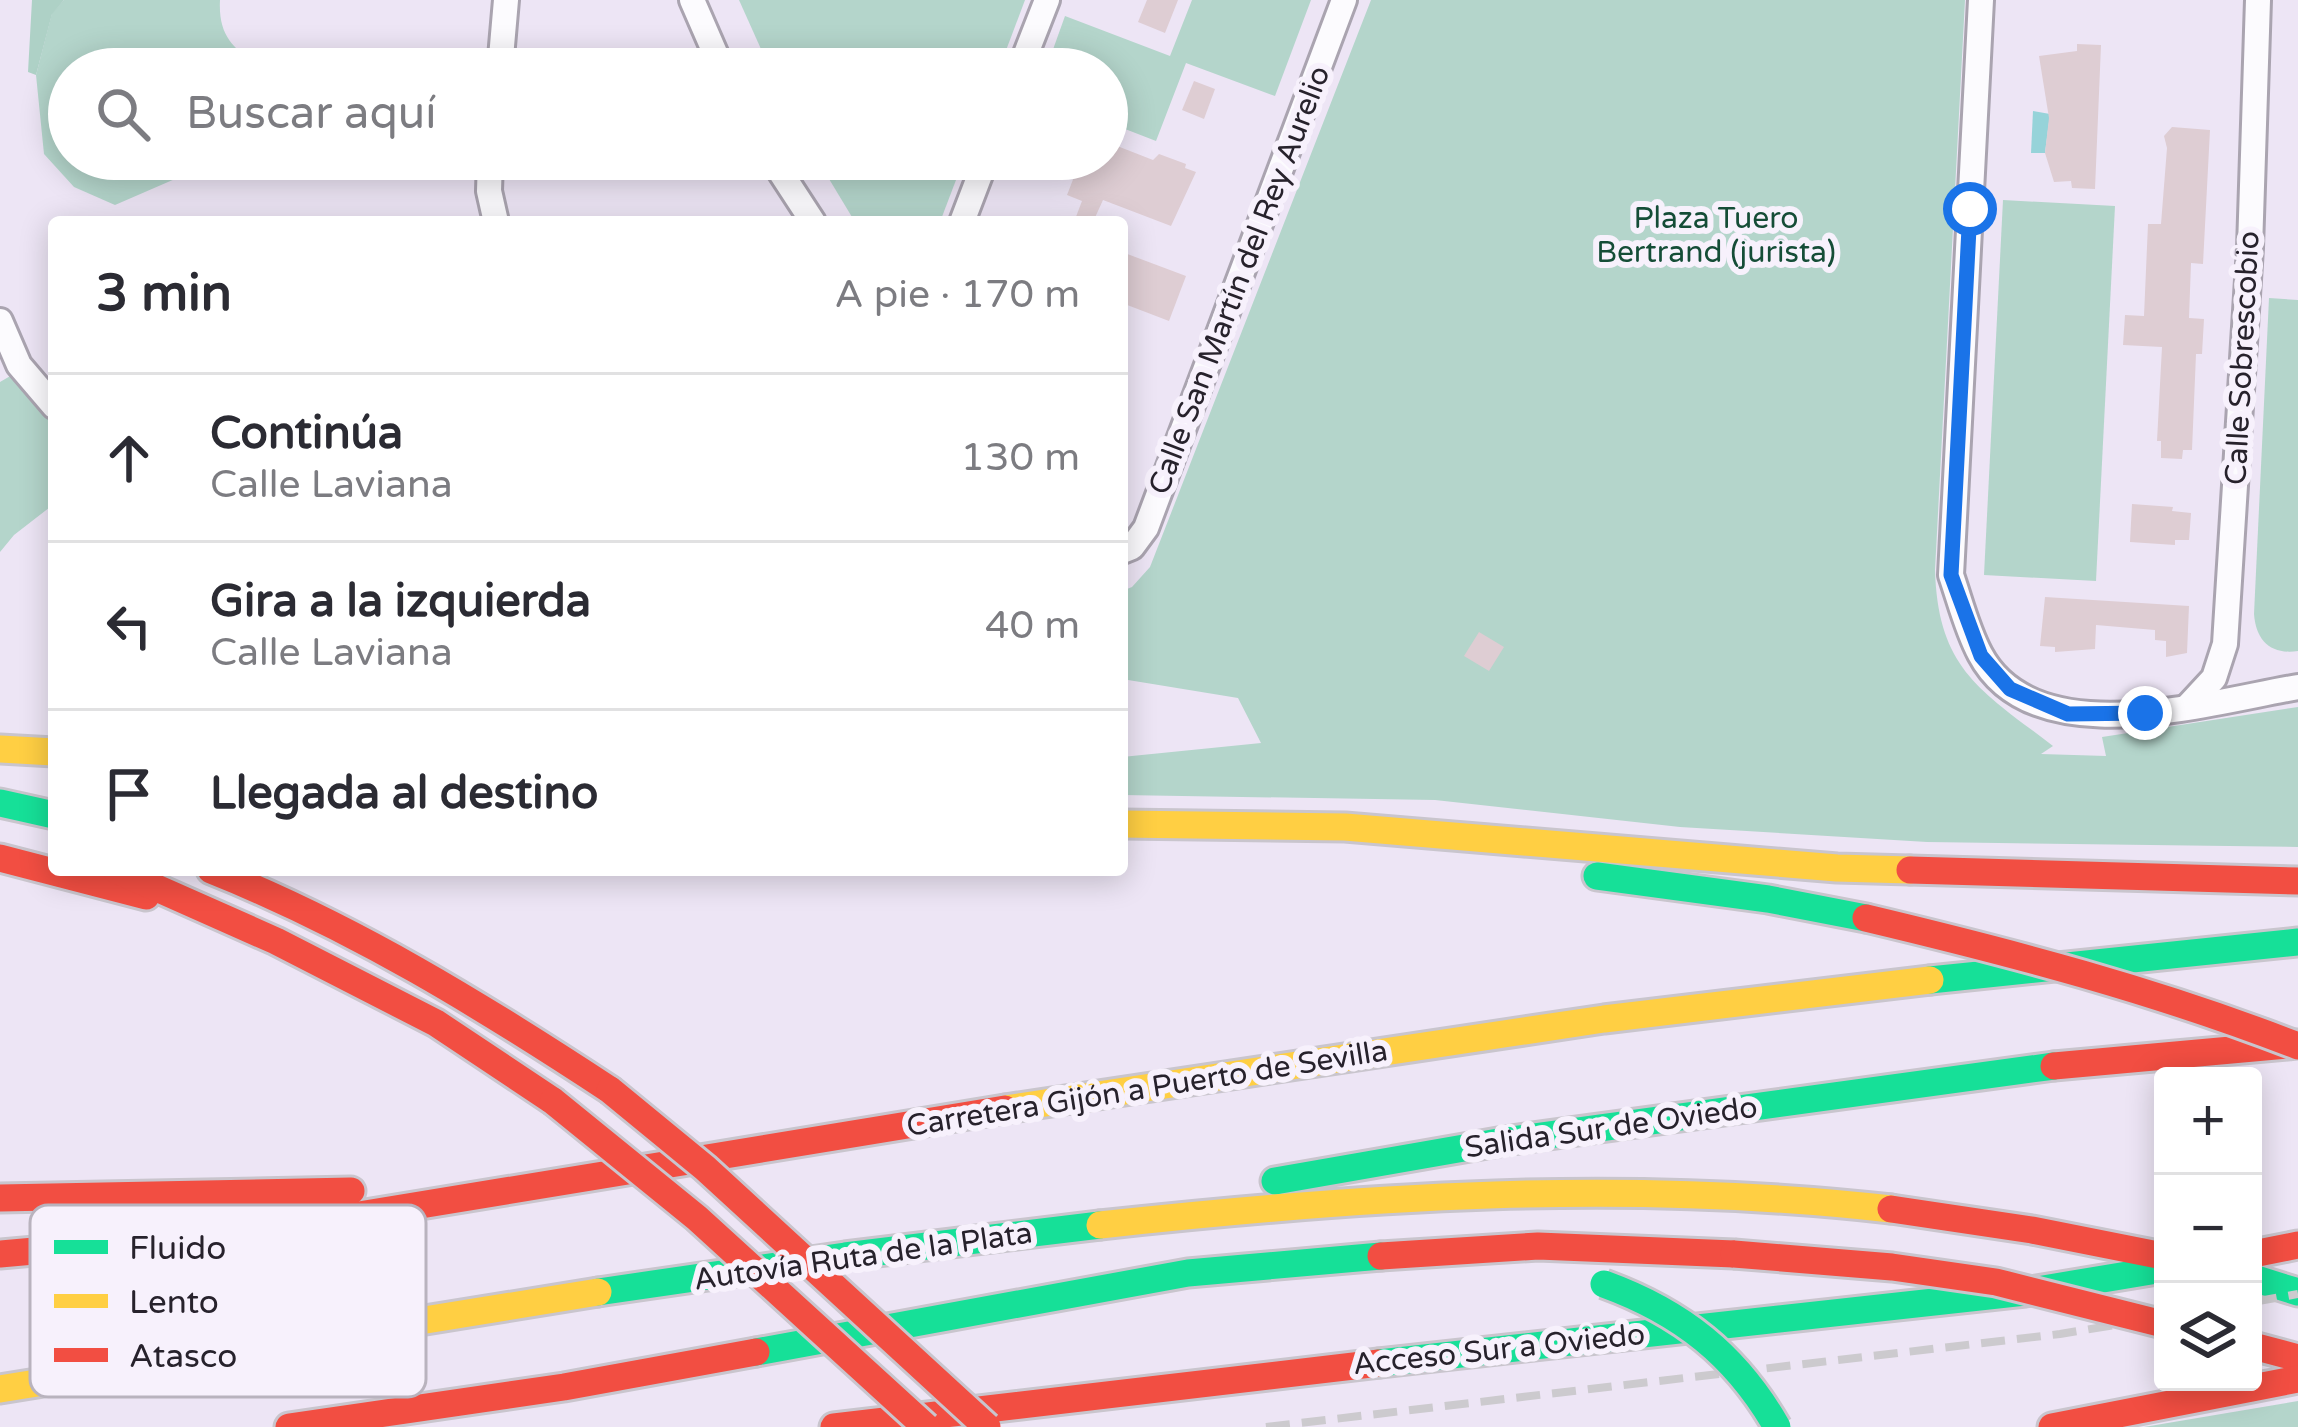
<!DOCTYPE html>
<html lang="es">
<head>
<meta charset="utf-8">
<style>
  body { margin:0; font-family:"Varela Round",sans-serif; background:#f2f2f3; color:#2b2b33 }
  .controls { position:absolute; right:36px; bottom:36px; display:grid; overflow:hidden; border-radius:12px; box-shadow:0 6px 30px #0003 }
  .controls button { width:108px; height:108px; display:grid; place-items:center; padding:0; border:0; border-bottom:3px solid #e1e1e2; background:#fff; color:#2b2b33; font:60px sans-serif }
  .stop { position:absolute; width:36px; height:36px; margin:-27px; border:9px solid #1a73e8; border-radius:50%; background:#fff }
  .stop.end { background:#1a73e8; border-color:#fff; box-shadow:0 3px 12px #0008 }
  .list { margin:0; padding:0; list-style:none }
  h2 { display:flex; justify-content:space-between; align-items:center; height:156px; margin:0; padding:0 48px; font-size:51px }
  h2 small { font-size:39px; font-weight:400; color:#7c7c81 }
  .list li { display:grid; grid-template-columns:78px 1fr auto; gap:36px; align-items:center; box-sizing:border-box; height:168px; padding:0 48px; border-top:3px solid #e1e1e2 }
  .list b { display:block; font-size:45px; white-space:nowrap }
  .list p { margin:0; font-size:39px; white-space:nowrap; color:#7c7c81 }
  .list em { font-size:39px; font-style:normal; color:#7c7c81 }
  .icon { flex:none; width:66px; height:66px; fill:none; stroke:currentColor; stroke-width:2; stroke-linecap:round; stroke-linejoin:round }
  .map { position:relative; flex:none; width:2298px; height:1427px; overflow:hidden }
  .search { position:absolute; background:#fff; box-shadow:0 6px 30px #0003; left:48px; top:48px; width:1080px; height:132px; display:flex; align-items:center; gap:30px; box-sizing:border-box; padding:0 42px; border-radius:66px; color:#7c7c81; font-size:45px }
  .panel { position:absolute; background:#fff; box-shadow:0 6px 30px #0003; left:48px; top:216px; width:1080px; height:660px; border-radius:12px }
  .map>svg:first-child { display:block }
  .green { fill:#b4d5cb }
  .forest { fill:#aed1c6 }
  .water { fill:#96d3d9 }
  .building { fill:#decdd3 }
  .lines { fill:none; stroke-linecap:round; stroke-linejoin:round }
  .street-casing { stroke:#aaa4b0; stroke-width:30 }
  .fast-casing { stroke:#c9c5cd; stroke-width:33 }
  .slow-casing { stroke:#c9c5cd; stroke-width:33 }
  .jam-casing { stroke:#c9c5cd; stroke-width:33 }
  .street { stroke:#fcfbfe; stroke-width:24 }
  .fast { stroke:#16e098; stroke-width:27 }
  .slow { stroke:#ffcf43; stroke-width:27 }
  .jam { stroke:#f24e42; stroke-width:27 }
  .rail { stroke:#cccace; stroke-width:8; stroke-dasharray:24 12; stroke-linecap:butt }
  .fast-bridge-casing { stroke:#c9c5cd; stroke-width:33; stroke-linecap:butt }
  .jam-bridge-casing { stroke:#c9c5cd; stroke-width:33; stroke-linecap:butt }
  .fast-bridge { stroke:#16e098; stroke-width:27 }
  .jam-bridge { stroke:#f24e42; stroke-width:27 }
  .route { stroke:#1a73e8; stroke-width:15 }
  .labels { text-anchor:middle; stroke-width:12; stroke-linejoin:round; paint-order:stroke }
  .park-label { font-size:30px; fill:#154d37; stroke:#f7f1fc }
  .street-label { font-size:30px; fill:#27222c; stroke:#f7f1fc }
  .key { fill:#f7f1fc; stroke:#b9b3be; stroke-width:3 }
  .key-label { font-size:33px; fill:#27222c }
</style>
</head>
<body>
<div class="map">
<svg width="2298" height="1427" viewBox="0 0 2298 1427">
  <rect width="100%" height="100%" fill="#ede5f5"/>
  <g class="green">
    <path d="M64,0H220C218,38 235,50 264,69H69V159H221L115,205L74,187L44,154L36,75L52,13Z"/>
    <polygon points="739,0 1025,0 999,69 770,69"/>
    <polygon points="1192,0 1311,0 1275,96 1186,63 1156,141 1107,122 1107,69 1046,69 1065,16 1170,56"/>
    <path d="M1371,0H1965L1935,570C1938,669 1980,690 2053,746L2041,754L2106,756L2102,737L2298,707V847L1927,842L1680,827L1435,800L1122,795V757L1261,743L1238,698L1122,679V591L1132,587L1150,567Z"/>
    <polygon points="817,159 964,159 940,222 855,222"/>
    <polygon points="2003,200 2115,206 2096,581 1984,575"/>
    <path d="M2269,298L2298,300V651C2271,655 2256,641 2254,614Z"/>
    <polygon points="12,375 54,420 54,504 14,535 0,552 0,382"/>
    <polygon points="2298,1401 2298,1427 2144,1427"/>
  </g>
  <polygon class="forest" points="32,0 64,0 52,14 36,75 28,72"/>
  <polygon class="water" points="2033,111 2050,114 2045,153 2031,153"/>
  <g class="building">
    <polygon points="1147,0 1178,0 1165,33 1138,22"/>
    <polygon points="2077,44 2101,45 2095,189 2072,188 2071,181 2054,182 2045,153 2049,118 2039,56 2077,51"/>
    <polygon points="1194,81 1215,89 1204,119 1182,110"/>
    <polygon points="2172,127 2210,130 2203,264 2191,263 2189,318 2204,319 2202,354 2196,354 2192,450 2183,450 2182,459 2161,458 2161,441 2157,441 2162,347 2123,345 2125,315 2144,316 2148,224 2161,224 2167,148 2164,136"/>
    <polygon points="1107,142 1153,160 1159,154 1186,164 1185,168 1196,172 1171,226 1103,200 1093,222 1074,222 1082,201 1067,195 1081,159 1107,159"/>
    <polygon points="1122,252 1186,276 1169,321 1122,303"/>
    <polygon points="2132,504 2173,507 2172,511 2191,513 2189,540 2175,540 2175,545 2130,542"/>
    <polygon points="2045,597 2189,606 2187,653 2166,657 2166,641 2155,640 2155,630 2096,625 2095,649 2055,652 2055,647 2040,646"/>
    <polygon points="1479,632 1504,647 1489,671 1464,656"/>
  </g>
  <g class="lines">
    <g class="street-casing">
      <g id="street">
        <polyline points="692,0 722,69"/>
        <path d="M1981,0L1951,575C1960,601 1967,630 1980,654C2034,756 2209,702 2298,687"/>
        <polyline points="500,69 506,0"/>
        <polyline points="1020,69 1047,0"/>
        <polyline points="490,159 489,191 496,222"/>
        <polyline points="772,159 813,222"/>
        <polyline points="962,222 986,159"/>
        <polyline points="0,321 19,365 54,406"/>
        <polyline points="1122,551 1132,547 1146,528 1344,0"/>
        <polyline points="2189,705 2214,678 2225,644 2250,248 2258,0"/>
      </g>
    </g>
    <g class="fast-casing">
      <g id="fast">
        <polyline points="0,803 54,815"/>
        <polyline points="1597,876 1768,899 1866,918"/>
        <polyline points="1930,980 2298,942"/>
        <polyline points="1275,1181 1504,1141 2054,1066"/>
        <polyline points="2253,1278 2298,1292"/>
        <polyline points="598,1292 845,1256 1100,1225"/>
        <polyline points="756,1352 1188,1273 1381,1256"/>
        <polyline points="1379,1363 2025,1292 2163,1269"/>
      </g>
    </g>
    <g class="slow-casing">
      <g id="slow">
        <polyline points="0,749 54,752"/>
        <polyline points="1122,824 1345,827 1837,868 1910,870"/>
        <polyline points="1005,1109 1604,1019 1930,980"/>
        <path d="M1100,1225C1364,1196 1626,1179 1891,1209"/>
        <polyline points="0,1389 598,1292"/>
      </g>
    </g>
    <g class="jam-casing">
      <g id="jam">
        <polyline points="0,858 146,896"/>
        <polyline points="116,870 276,941 436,1023 553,1101"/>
        <path d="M211,870C354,927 482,1006 610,1090"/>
        <polyline points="1910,870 2298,881"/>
        <polyline points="2054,1066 2298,1044"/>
        <polyline points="0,1198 351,1191"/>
        <polyline points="1891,1209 2032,1230 2163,1256"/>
        <polyline points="0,1254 268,1230 1005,1109"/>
        <polyline points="2253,1254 2298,1245"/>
        <polyline points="1381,1256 1538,1246 1734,1254"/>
        <polyline points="2253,1346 2298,1358"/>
        <polyline points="289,1427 564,1387 756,1352"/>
        <polyline points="834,1427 1379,1363"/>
        <polyline points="2052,1427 2298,1379"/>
      </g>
    </g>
    <use href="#street" class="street"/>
    <use href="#fast" class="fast"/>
    <use href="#slow" class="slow"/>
    <use href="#jam" class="jam"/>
    <g class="rail">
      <polyline points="2253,1302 2298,1294"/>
      <polyline points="1266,1427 2060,1334 2163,1317"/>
    </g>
    <g class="fast-bridge-casing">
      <path id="fast-bridge" d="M1604,1284C1681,1312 1736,1355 1777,1427"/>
    </g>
    <g class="jam-bridge-casing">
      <g id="jam-bridge">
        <path d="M1866,918C2013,953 2157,991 2298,1046"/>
        <polyline points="610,1090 705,1168 987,1427"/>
        <polyline points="553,1101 697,1218 926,1427"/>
        <polyline points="1734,1254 1892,1267 1996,1282 2163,1324"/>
      </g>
    </g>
    <use href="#fast-bridge" class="fast-bridge"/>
    <use href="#jam-bridge" class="jam-bridge"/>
  </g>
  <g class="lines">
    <polyline class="route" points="1970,209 1951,575 1981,656 2010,689 2068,714 2145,713"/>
  </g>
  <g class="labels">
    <g class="park-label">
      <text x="1716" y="228">Plaza Tuero<tspan x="1716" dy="34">Bertrand (jurista)</tspan></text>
    </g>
    <g class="street-label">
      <text transform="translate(1239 280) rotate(-69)" y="10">Calle San Martín del Rey Aurelio</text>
      <text transform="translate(2242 358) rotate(-87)" y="10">Calle Sobrescobio</text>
      <text transform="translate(1147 1088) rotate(-9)" y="10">Carretera Gijón a Puerto de Sevilla</text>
      <text transform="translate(1611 1127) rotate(-8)" y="10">Salida Sur de Oviedo</text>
      <text transform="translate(863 1256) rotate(-8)" y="10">Autovía Ruta de la Plata</text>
      <text transform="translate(1499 1349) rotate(-6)" y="10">Acceso Sur a Oviedo</text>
    </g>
  </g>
  <rect x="30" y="1205" width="396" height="192" rx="18" class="key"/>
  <rect x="54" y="1240" width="54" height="14" fill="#16e098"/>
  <rect x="54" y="1294" width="54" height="14" fill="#ffcf43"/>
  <rect x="54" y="1348" width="54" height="14" fill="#f24e42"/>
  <g class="key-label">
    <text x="129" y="1259">Fluido</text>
    <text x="129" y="1313">Lento</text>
    <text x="129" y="1367">Atasco</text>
  </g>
</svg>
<div class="controls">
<button>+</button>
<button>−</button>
<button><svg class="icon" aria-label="layers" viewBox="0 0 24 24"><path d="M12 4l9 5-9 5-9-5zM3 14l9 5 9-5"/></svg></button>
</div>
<div class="stop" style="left:1970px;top:209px"></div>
<div class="stop end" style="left:2145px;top:713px"></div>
<div class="search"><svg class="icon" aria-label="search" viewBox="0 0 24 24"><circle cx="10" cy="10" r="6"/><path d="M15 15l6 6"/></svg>Buscar aquí</div>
<section class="panel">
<h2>3 min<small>A pie · 170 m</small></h2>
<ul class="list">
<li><svg class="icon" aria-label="ahead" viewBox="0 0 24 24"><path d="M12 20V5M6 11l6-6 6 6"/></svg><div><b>Continúa</b><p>Calle Laviana</p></div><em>130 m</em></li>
<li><svg class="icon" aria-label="left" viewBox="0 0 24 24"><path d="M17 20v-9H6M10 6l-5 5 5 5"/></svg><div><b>Gira a la izquierda</b><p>Calle Laviana</p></div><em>40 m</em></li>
<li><svg class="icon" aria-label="arrive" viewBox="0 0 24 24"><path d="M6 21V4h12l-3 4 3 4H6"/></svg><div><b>Llegada al destino</b></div></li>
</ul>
</section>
</div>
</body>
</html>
